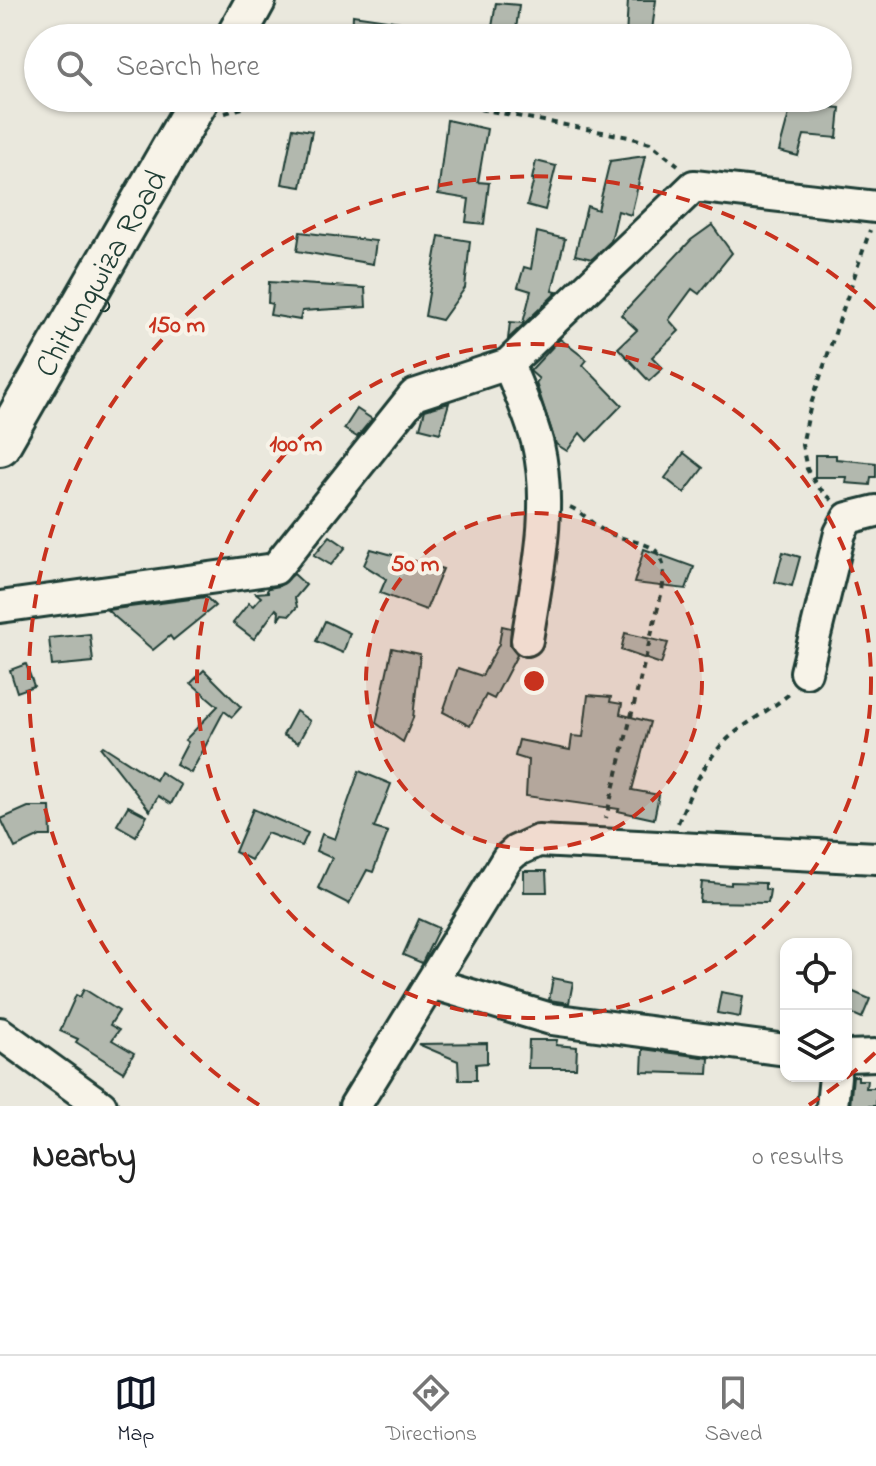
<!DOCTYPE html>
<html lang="en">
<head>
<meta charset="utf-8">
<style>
  body { margin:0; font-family:"Indie Flower",sans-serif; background:#f2f2f2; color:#222 }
  .controls { position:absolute; right:24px; bottom:24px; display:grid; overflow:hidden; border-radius:16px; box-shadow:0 2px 6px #0004 }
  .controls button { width:72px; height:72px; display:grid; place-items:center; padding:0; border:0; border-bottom:2px solid #e0e0e0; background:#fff; color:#222; font:40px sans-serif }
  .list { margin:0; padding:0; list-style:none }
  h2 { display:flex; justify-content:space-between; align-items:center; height:104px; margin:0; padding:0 32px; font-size:34px }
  h2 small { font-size:26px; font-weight:400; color:#767676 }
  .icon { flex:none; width:44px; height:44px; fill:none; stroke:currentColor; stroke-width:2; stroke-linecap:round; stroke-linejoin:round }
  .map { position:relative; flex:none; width:876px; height:1106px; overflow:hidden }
  .search { position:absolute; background:#fff; box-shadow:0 2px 6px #0004; left:24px; right:24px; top:24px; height:88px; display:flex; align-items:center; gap:20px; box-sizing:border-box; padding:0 28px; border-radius:44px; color:#767676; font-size:30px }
  .sheet { height:248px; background:#fff }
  nav { display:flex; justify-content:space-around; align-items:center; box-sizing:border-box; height:112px; border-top:2px solid #e0e0e0; background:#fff; font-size:22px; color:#767676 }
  nav a { display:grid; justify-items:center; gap:4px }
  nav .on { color:#111827 }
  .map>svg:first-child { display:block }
  .building { fill:#b2b8ae; stroke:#1f3d34; stroke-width:2 }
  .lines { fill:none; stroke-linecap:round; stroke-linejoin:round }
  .minor-casing { stroke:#1f3d34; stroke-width:36 }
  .major-casing { stroke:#1f3d34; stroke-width:44 }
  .path { stroke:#1f3d34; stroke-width:4; stroke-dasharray:6 6; stroke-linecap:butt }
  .minor { stroke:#f7f3e8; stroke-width:30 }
  .major { stroke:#f7f3e8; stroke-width:38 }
  .ring { fill:none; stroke:#c8321e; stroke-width:4; stroke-dasharray:14 10 }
  .labels { text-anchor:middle; stroke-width:8; stroke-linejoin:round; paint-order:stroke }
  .street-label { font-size:32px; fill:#1f3d34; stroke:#f7f3e8 }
  .centre { fill:#c8321e; stroke:#f7f3e8; stroke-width:4 }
  .ring-label { font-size:24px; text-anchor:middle; font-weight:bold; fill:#c8321e; stroke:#f7f3e8; stroke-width:8; stroke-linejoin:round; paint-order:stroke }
</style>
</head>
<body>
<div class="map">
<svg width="876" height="1106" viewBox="0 0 876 1106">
  <rect width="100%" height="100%" fill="#eae8dd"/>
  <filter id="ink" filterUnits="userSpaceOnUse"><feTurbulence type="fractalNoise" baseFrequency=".0125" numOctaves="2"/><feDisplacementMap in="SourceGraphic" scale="16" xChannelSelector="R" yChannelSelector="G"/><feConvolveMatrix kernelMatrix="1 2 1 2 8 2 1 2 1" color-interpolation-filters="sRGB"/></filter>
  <g filter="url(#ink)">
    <g class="building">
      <polygon points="628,0 656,0 651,38 626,38"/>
      <polygon points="496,3 519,5 516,30 492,27"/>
      <polygon points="353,15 408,23 405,38 352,37"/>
      <polygon points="806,105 840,108 837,138 804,135 798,156 779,151 791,106 805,110"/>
      <polygon points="447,120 487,129 478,182 489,183 484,224 466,222 469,199 438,194"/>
      <polygon points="293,128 312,131 301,187 282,184"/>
      <polygon points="645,156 631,215 618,211 611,241 592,259 575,255 587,206 598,210 610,161"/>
      <polygon points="536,161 556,166 545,210 527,205 534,179 532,179"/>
      <polygon points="712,225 732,253 699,294 692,289 669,320 679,331 652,357 663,368 649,381 618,348 637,330 621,315 691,240"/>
      <polygon points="300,232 376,241 373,264 297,251"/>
      <polygon points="537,232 565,239 552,291 557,292 508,339 510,322 523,323 531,291 518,287 524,267 531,269"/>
      <polygon points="439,236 470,241 465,288 442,320 425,316"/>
      <polygon points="269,282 365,288 366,307 302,311 300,320 270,315 272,304 268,303"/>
      <polygon points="560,339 587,360 583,365 622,405 587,441 580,433 567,451 556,444 536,383 539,379 530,371"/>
      <polygon points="449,403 440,433 420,428 425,410"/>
      <polygon points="357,409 372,419 357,437 344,429"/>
      <polygon points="684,453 703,468 684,493 665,478"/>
      <polygon points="815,455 836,455 836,459 876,463 876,477 871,477 870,485 846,483 847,477 815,477"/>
      <polygon points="330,536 346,547 331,565 314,555"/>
      <polygon points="371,549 443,569 426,610 380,593 386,579 364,565"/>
      <polygon points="644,549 694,567 686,589 634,583"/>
      <polygon points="783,552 800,557 792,586 775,582"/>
      <polygon points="294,574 306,585 295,598 297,607 290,615 282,614 278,620 279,612 276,609 254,639 233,623 249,603 253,606 261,597 256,593 269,592 266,592 269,588 279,586"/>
      <polygon points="206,597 215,606 173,640 170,636 153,650 107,610"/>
      <polygon points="325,621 350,633 343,653 316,641"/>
      <polygon points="502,626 511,628 510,646 517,655 494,699 486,695 470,726 443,712 458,668 482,676 499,644"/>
      <polygon points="625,633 668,643 661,664 621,650"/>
      <polygon points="90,634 93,662 52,666 49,638"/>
      <polygon points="392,648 420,654 413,718 403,742 376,723"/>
      <polygon points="26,664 34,686 17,692 10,670"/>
      <polygon points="204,670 241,707 232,717 224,711 191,773 176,765 188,742 185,740 218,706 191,683"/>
      <polygon points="588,695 611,697 610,702 622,704 620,714 650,722 632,790 659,795 654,819 618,811 619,809 526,796 528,760 515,756 519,740 570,750 572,736 583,737"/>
      <polygon points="296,711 310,721 298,743 283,735"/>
      <polygon points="103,746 156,780 160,772 181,785 171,804 158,796 150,811 101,748"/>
      <polygon points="359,771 391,784 374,828 388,832 373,872 367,870 349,904 318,888 332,858 316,851 322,834 335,839"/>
      <polygon points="128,806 147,816 136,836 117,825"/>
      <polygon points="28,807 50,807 51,836 40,836 15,848 1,819"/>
      <polygon points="253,809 308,833 302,846 267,833 251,860 235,852"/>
      <polygon points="524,871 546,871 547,892 524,892"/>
      <polygon points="702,882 731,885 731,882 765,883 765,889 770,890 768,903 700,902"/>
      <polygon points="419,919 439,928 422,963 403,955"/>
      <polygon points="553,978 573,982 569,1003 549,1000"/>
      <polygon points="84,989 119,1011 110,1025 119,1030 112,1040 134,1053 123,1072 76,1042 78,1039 60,1031 76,995 80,997"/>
      <polygon points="851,991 870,999 862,1018 846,1011"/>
      <polygon points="721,992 743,996 740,1017 717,1013"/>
      <polygon points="529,1040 557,1040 556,1045 577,1047 576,1068 528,1068"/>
      <polygon points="487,1043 487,1063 476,1064 476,1080 459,1080 458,1061 418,1044"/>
      <polygon points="643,1049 709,1058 708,1074 642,1072"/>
      <polygon points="853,1076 858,1076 858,1080 867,1080 866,1088 876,1088 876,1106 850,1106"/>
    </g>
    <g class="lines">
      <g class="minor-casing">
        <g id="minor">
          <path d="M508,364C519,391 531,417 538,445C553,509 537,576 527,640"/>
          <polyline points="0,607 275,569 414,395 508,364 694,186 876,207"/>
          <polyline points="806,672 840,533 848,518 876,511"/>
          <polyline points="431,983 551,1019 786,1050"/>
          <polyline points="0,1033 101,1106"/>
          <polyline points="846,1056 876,1055"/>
          <polyline points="355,1106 507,859 516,851 538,841 876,858"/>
          <polyline points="832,1106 835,1076"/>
        </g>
      </g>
      <g class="major-casing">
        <g id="major">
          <polyline points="235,38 256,0"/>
          <path id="s1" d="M0,446L200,98"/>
        </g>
      </g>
      <g class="path">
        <polyline points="421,98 629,137 650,143 678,165"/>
        <polyline points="225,113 277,98"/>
        <polyline points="832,500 817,486 807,469 802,445 811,404 870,230"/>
        <path d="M570,507C582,512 590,522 601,529C637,550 672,533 662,591L606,818"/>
        <path d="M678,823C690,793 705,758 731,736C750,720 773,708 793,691"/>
      </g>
      <use href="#minor" class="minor"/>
      <use href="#major" class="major"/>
    </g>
  </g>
  <circle cx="534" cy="681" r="168" fill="#c8321e" fill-opacity=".12"/>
  <g class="ring">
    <circle cx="534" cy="681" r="168"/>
    <circle cx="534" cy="681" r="337"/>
    <path d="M875 1053A505 505 0 0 1 809 1105M259 1105A505 505 0 1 1 875 309"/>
  </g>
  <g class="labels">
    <g class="street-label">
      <text dy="11" stroke="none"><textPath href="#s1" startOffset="200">Chitungwiza Road</textPath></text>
    </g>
  </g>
  <circle cx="534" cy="681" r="12" class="centre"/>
  <g class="ring-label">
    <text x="177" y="332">150 m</text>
    <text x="296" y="451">100 m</text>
    <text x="415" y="571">50 m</text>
  </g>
</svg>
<div class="controls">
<button><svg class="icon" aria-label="locate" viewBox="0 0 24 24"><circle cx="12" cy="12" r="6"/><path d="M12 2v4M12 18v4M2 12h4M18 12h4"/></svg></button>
<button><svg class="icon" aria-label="layers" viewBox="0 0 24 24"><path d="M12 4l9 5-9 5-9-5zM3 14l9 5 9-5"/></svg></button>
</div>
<div class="search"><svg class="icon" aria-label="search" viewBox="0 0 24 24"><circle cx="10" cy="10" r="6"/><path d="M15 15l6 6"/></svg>Search here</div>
</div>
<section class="sheet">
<h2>Nearby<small>0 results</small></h2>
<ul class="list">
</ul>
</section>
<nav>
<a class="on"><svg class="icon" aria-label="map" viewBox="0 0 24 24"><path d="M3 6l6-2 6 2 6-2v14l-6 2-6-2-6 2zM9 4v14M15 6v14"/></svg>Map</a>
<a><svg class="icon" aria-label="directions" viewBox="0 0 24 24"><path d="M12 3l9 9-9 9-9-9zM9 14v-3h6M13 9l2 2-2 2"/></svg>Directions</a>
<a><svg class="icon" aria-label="saved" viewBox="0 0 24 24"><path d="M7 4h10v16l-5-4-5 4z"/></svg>Saved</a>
</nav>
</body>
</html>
